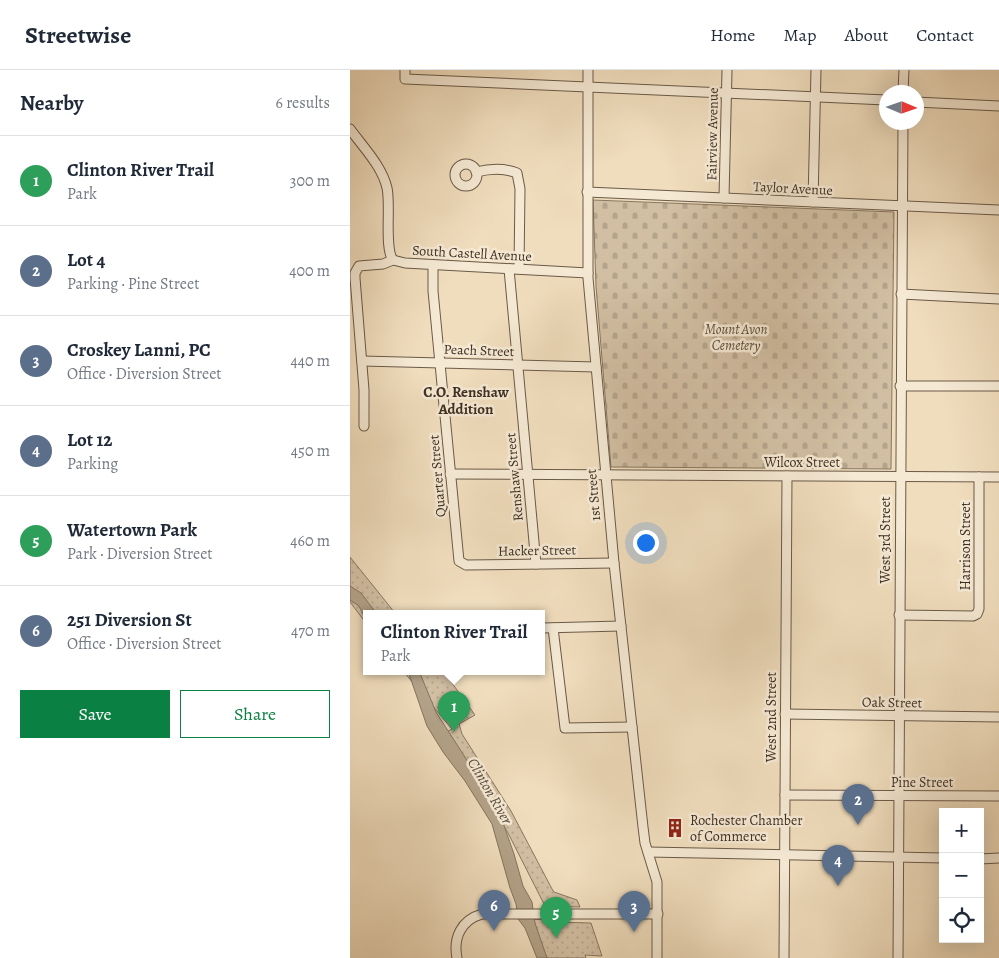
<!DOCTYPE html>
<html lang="en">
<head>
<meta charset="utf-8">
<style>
  body { margin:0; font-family:Alegreya,serif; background:#f6f6f7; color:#1f2937 }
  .controls { position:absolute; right:15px; bottom:15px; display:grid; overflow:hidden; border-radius:0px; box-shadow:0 5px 20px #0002 }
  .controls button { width:45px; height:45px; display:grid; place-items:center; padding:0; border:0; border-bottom:1px solid #e0e1e3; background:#fff; color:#1f2937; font:25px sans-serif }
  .compass { position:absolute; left:529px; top:15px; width:45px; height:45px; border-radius:50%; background:#fff; box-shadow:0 5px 20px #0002; rotate:92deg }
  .you { position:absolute; left:295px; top:472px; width:18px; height:18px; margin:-12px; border:4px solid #fff; border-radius:50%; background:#1a73e8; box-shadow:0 0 0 8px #1a73e833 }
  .badge { display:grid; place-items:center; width:32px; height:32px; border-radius:50%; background:#0b8043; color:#fff; font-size:16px; font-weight:700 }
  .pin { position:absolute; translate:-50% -41px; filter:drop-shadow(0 1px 2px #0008) }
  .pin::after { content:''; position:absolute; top:26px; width:18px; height:15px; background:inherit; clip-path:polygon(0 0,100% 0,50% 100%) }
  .popup { position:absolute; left:13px; top:540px; width:182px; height:65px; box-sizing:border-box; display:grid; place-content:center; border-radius:0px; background:#fff; filter:drop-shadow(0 1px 4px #0005); font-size:16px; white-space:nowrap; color:#747a83 }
  .popup b { font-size:19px; color:#1f2937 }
  .popup::after { content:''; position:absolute; left:50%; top:100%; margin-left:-10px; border:10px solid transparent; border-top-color:#fff }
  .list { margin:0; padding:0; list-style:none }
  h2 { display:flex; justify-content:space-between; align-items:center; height:65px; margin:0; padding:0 20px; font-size:21px }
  h2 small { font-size:16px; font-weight:400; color:#747a83 }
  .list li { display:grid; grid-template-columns:32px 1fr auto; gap:15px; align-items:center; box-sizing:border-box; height:90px; padding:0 20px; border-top:1px solid #e0e1e3 }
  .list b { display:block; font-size:19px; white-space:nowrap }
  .list p { margin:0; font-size:16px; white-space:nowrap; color:#747a83 }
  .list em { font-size:16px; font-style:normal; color:#747a83 }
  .actions { display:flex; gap:10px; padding:15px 20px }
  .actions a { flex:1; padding:11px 0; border:1px solid #0b8043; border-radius:0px; text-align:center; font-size:18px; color:#0b8043 }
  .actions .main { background:#0b8043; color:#fff }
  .icon { flex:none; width:28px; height:28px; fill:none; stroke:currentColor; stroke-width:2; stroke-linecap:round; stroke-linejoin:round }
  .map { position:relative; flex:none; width:649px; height:888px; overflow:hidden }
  header { display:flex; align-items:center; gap:30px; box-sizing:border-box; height:70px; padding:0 25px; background:#fff; border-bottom:1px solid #e0e1e3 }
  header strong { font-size:24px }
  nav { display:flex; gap:28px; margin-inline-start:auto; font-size:18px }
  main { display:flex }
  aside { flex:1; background:#fff }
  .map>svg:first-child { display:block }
  .cemetery { fill:url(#cemetery-stones); stroke:#887762 }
  .park { fill:url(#park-dots); stroke:#887762 }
  .water { fill:#b3a288; stroke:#84745f }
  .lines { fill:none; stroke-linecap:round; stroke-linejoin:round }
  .minor-casing { stroke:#6a5a49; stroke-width:11 }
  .minor { stroke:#f5e9d4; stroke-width:9 }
  .labels { text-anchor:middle; stroke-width:5; stroke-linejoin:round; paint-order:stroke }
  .street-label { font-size:14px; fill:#3e2f22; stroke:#f5e9d4 }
  .park-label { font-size:14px; font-style:italic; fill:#5c4c3c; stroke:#f5e9d4 }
  .poi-label { font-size:14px; fill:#3e2f22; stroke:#f5e9d4; text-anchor:start }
  .neighbourhood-label { font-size:15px; font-weight:bold; fill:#3e2f22; stroke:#f5e9d4 }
  .water-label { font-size:15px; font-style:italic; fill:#5b4c3c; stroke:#f5e9d4 }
</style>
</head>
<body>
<header>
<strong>Streetwise</strong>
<nav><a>Home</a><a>Map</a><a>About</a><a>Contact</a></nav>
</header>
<main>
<aside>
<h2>Nearby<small>6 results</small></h2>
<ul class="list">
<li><span class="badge" style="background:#2e9e5b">1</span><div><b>Clinton River Trail</b><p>Park</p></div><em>300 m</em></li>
<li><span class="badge" style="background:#5c6f8a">2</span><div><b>Lot 4</b><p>Parking · Pine Street</p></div><em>400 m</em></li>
<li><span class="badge" style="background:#5c6f8a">3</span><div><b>Croskey Lanni, PC</b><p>Office · Diversion Street</p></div><em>440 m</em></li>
<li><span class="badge" style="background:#5c6f8a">4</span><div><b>Lot 12</b><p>Parking</p></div><em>450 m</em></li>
<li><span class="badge" style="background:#2e9e5b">5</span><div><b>Watertown Park</b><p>Park · Diversion Street</p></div><em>460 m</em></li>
<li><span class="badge" style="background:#5c6f8a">6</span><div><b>251 Diversion St</b><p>Office · Diversion Street</p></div><em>470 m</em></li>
</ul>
<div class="actions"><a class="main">Save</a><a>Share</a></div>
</aside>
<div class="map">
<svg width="649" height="888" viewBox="0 0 649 888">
  <defs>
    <pattern id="cemetery-stones" width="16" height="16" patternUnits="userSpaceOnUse" patternTransform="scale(1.25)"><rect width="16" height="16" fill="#d2bfa3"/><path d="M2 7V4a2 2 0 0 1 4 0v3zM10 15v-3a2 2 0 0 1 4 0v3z" fill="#b5a48c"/></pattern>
    <pattern id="park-dots" width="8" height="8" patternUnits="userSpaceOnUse" patternTransform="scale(1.25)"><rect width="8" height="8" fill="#d2bfa3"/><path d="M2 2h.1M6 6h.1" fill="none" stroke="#b5a48c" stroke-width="1.8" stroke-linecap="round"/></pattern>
  </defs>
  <rect width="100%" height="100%" fill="#f0ddbd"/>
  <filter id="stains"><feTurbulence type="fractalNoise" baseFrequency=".004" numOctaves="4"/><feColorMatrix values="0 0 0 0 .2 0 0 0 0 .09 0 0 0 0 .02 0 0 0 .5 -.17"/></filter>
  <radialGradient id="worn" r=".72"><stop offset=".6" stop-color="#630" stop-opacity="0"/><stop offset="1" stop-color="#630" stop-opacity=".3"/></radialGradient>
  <polygon class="cemetery" points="243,130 544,142 541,399 261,397 246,216"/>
  <g class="park">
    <polygon points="0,487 45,543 17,543 16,553 0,532"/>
    <polygon points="53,601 92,601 94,602 125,645 109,654 112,664 161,741 202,819 204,822 227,830 230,837 195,836 158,763 134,722 95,663 102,659"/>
    <polygon points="176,849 200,850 202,852 241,853 252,886 235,885 236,888 192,888"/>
  </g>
  <g class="water">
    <polygon points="0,516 11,523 26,543 17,543 16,550 9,536 0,530"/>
    <polygon points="58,601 69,601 86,642 131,712 152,750 164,784 173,816 182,832 185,853 197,888 187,888 175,858 168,849 166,834 160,818 142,754 115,711 93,682 77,656"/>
  </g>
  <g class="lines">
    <g class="minor-casing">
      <g id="minor">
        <polyline points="55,0 55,9 536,30"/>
        <polyline points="238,0 238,208 264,493 293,757 295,773 307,812 307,888"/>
        <polyline points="553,22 554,0"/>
        <polyline points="566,32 649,36"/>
        <path d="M0,59C13,77 32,96 37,118C41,135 34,179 43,190"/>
        <circle cx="116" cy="105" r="11"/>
        <path d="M126,102C139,99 155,98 167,103L170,119L169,199"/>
        <polyline points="237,122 649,140"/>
        <polyline points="374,128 377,0"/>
        <polyline points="463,132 466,0"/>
        <polyline points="83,195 83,221 109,491 116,495 264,493"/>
        <polyline points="159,199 186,494"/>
        <polyline points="551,224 649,229"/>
        <polyline points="12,291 246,297"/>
        <polyline points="550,316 649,316"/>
        <polyline points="14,356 14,320 5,208 5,203 9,196 33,194 43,190 55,193 238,203"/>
        <polyline points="100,404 649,407"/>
        <polyline points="549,545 623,546 627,544 629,539 629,407"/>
        <polyline points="192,558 271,556"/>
        <polyline points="203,558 215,658 282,657"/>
        <polyline points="435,644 649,647"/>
        <polyline points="435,725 649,726"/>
        <polyline points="298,782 593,788"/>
        <polyline points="630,789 649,788"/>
        <path d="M107,888C103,868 111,850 132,844H308"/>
        <polyline points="434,888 437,406"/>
        <polyline points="548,888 553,52"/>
      </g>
    </g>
    <use href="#minor" class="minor"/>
  </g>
  <defs>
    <g id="building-bare" transform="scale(1.5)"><path d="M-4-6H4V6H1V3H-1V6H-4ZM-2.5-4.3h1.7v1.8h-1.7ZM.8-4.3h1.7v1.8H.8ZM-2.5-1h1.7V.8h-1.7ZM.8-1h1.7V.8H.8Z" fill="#8f2418" stroke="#f5e9d4" stroke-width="2.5" paint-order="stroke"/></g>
  </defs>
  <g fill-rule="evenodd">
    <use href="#building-bare" x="325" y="758"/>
  </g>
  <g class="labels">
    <g class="street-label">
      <text transform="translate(362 64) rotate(-89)" y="5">Fairview Avenue</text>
      <text transform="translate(443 118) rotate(3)" y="5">Taylor Avenue</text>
      <text transform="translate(122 183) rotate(3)" y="5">South Castell Avenue</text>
      <text transform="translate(129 280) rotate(2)" y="5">Peach Street</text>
      <text x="452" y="397">Wilcox Street</text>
      <text transform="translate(87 406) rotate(-95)" y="5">Quarter Street</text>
      <text transform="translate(164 407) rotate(-95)" y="5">Renshaw Street</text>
      <text transform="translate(243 425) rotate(-95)" y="5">1st Street</text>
      <text transform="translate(535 470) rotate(-90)" y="5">West 3rd Street</text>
      <text transform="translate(615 476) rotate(-90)" y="5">Harrison Street</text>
      <text transform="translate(187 480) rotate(-1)" y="5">Hacker Street</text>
      <text transform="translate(542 632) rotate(1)" y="5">Oak Street</text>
      <text transform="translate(421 647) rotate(-90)" y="5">West 2nd Street</text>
      <text x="572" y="717">Pine Street</text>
    </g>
    <g class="park-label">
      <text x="386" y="264">Mount Avon<tspan x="386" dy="16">Cemetery</tspan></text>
    </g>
    <g class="poi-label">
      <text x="340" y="755">Rochester Chamber<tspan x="340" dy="16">of Commerce</tspan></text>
    </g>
    <g class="neighbourhood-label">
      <text x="116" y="327">C.O. Renshaw<tspan x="116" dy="17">Addition</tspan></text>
    </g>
    <g class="water-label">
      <text transform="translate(140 721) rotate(60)" y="5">Clinton River</text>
    </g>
  </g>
  <rect width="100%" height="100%" filter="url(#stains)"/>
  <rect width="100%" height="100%" fill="url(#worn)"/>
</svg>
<div class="controls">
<button>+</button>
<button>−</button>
<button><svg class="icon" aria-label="locate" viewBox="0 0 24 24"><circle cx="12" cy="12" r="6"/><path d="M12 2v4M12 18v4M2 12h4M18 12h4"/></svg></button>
</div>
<svg class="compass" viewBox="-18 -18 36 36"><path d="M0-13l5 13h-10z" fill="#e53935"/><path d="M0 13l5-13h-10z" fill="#747a83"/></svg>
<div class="you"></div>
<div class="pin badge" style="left:104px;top:662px;background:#2e9e5b">1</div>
<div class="popup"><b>Clinton River Trail</b>Park</div>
<div class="pin badge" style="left:508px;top:755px;background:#5c6f8a">2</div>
<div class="pin badge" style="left:284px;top:862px;background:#5c6f8a">3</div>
<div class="pin badge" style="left:488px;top:816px;background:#5c6f8a">4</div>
<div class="pin badge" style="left:206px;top:868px;background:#2e9e5b">5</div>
<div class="pin badge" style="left:144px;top:861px;background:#5c6f8a">6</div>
</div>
</main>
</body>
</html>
